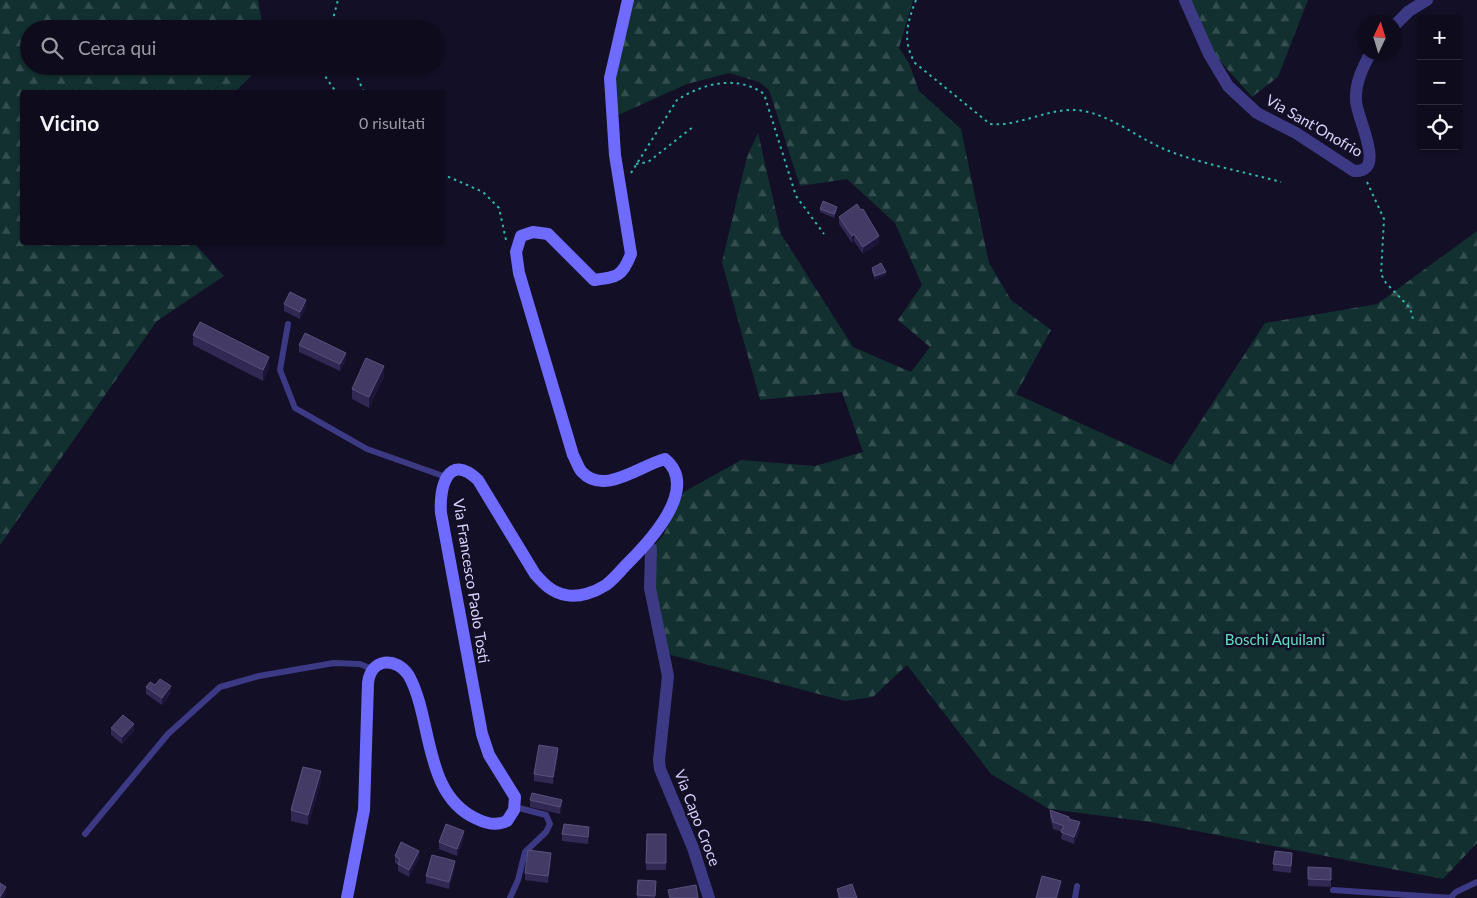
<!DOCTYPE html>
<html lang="it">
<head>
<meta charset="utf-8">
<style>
  body { margin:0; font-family:Lato,sans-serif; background:#1c1929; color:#f1f3f6 }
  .controls { position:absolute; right:15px; top:15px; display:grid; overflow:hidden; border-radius:5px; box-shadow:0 1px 4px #0004 }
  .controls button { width:45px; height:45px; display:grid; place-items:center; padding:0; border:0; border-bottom:1px solid #2e2b3b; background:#0e0b1c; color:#f1f3f6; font:25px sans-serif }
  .compass { position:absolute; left:1357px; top:15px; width:45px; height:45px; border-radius:50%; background:#0e0b1c; box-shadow:0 1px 4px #0004; rotate:4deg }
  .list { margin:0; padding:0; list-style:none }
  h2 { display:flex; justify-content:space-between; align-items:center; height:65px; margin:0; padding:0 20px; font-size:21px }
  h2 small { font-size:16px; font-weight:400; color:#9b9ba3 }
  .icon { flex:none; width:28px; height:28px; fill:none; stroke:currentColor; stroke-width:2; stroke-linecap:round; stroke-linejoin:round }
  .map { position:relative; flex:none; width:1477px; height:898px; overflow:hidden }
  .search { position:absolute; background:#0e0b1c; box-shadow:0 1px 4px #0004; left:20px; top:20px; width:425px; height:55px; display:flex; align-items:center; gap:12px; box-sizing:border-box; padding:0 18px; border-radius:28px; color:#9b9ba3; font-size:19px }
  .panel { position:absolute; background:#0e0b1c; box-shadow:0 1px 4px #0004; left:20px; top:90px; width:425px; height:155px; border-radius:5px }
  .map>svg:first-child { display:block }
  .forest { fill:url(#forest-firs) }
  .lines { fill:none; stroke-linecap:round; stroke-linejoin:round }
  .path { stroke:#2fb8b0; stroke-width:2; stroke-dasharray:2.5 4; stroke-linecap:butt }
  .lane { stroke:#3d3a85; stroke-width:6 }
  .street { stroke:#3d3a85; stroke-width:12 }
  .secondary { stroke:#6f6bff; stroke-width:12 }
  .wall { fill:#312854 }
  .shaded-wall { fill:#1d163a }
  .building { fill:#433a66; stroke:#5a527e }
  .labels { text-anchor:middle; stroke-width:5; stroke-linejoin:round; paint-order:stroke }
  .street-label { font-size:15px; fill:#d9d4ff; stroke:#130f26 }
  .park-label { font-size:15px; fill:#5fe0c0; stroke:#130f26 }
</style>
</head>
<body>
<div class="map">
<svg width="1477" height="898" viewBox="0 0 1477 898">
  <defs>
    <pattern id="forest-firs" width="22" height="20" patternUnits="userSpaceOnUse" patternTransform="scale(1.25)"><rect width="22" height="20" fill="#12302f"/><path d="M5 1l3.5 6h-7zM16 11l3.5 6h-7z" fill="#344d4e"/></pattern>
  </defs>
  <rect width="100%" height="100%" fill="#130f26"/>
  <g class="forest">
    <polygon points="0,0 258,0 263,29 29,29 29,66 261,66 235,92 22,92 22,242 194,243 224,276 157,321 0,545"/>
    <polygon points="628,0 913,0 899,48 909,63 919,91 961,129 989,263 1011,300 1051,330 1016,394 1172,465 1265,323 1377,304 1477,231 1477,843 1443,879 1150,822 1049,809 991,774 907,665 873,697 845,701 671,655 662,645 651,549 664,534 684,492 741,460 815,466 863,452 842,392 760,400 722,262 747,157 758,133 781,234 853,347 911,372 930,347 898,320 922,285 895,223 847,179 800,186 769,90 759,82 729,73 687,84 616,116 616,78"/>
    <polygon points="1189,0 1308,0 1278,77 1252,97 1212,52"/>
  </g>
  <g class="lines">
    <g class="path">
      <path d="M916,0C907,23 902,41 915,63L990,124C1022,127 1051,105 1084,111C1113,117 1137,137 1164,149C1197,163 1245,172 1281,182"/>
      <polyline points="336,29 334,15 338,0"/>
      <polyline points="318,66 336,92"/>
      <polyline points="352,66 364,92"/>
      <polyline points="636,164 648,162 693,127"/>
      <path d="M631,173L677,100C702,84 737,74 764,94L796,196L824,234"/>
      <polyline points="442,174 483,192 499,208 506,240"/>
      <polyline points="1367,182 1384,219 1381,274 1386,283 1410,308 1413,319"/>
    </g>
    <g class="lane">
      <polyline points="288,324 280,370 295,408 367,449 446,477"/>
      <polyline points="85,834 168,734 220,687 259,676 334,663 360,664 372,669"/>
      <polyline points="1333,890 1452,898"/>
      <polyline points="510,898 518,880 525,852 546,832 550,824 546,815 515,807"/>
      <polyline points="1075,898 1077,886"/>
      <polyline points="1450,898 1456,892 1477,882"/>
    </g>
    <g class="street">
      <path d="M1185,0L1209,54L1228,86L1257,113L1296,133L1354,171C1388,173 1356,118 1356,100C1355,83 1363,67 1371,52"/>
      <polyline points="1394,26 1409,11 1427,0"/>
      <polyline points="646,544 651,549 650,588 668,676 659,760 660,769 693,848 709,898"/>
    </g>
    <path class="secondary" d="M347,898L364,810L368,683C371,658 396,656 409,676C433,720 423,795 477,819C487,824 497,826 507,821L514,810L515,797L489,755L482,734L441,513C439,488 448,451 478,480L535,574C544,584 552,593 566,595C579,598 595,592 606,585C614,579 621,570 628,563C650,541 700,488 665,459C641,465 604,496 582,472C578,468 576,460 573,455L519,273L516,252L521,236L533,232L548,234L594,280C617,277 622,277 631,254L615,155L610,78L628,0"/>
  </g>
  <g class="wall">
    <polygon points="820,209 837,210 834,218 820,212"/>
    <polygon points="839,217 879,243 863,254 854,241 852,243 839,224"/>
    <polygon points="872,268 886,275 875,280 872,272"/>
    <polygon points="284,304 306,307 300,319 284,311"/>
    <polygon points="193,335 269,368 263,381 193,345"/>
    <polygon points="299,345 346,360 340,371 299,352"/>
    <polygon points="384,377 369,408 352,399 352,389"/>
    <polygon points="146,687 171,693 162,705 146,694"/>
    <polygon points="111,728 134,731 122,744 111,735"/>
    <polygon points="558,755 553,784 534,781 534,774"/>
    <polygon points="321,782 308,825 291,821 291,810"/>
    <polygon points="530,800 562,807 560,814 530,807"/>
    <polygon points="1050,810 1069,819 1080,829 1074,844 1061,839 1062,832 1053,829 1050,817"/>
    <polygon points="562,834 589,834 588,844 562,841"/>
    <polygon points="647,834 666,834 666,870 646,870"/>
    <polygon points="464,838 457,856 439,849 439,842"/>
    <polygon points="395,856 419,858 409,877 398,871 398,865 395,863"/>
    <polygon points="551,860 548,883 525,880 525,873"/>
    <polygon points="1292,860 1291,873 1273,871 1273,864"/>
    <polygon points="1308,867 1331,875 1331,887 1308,886"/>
    <polygon points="455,868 449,889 426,883 426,876"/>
    <polygon points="638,880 656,881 655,898 637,898"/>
    <polygon points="837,889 857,898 838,898"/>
  </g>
  <g class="shaded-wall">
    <polygon points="854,234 854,241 852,243 852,236"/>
    <polygon points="879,236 879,243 863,254 863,247"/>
    <polygon points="886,272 886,275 875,280 875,276"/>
    <polygon points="306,300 306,307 300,319 300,312"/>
    <polygon points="346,353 346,360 340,371 340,364"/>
    <polygon points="269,357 269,368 263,381 263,370"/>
    <polygon points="384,366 384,377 369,408 369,397"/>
    <polygon points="171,686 171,693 162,705 162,698"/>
    <polygon points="134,724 134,731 122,744 122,737"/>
    <polygon points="558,748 558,755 553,784 553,777"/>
    <polygon points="321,771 321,782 308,825 308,815"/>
    <polygon points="562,800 562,807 560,814 560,807"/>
    <polygon points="1080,822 1080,829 1074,844 1074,837"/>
    <polygon points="464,831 464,838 457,856 457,849"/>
    <polygon points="419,851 419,858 409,877 409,870"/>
    <polygon points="551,853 551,860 548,883 548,876"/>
    <polygon points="455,861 455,868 449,889 449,882"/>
    <polygon points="1061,881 1061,888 1058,898 1056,898"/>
    <polygon points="6,887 6,894 4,898 0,898 0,897"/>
  </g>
  <g class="building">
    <polygon points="823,201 837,207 834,214 820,209"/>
    <polygon points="857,204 861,210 863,209 879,236 863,247 854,234 852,236 839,217"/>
    <polygon points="881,263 886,272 875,276 872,268"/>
    <polygon points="290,292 306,300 300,312 284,304"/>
    <polygon points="200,322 269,357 263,370 193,335"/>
    <polygon points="305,333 346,353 340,364 299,345"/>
    <polygon points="366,358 384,366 369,397 352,389"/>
    <polygon points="160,679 171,686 162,698 146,687 150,682 155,685"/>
    <polygon points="123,715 134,724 122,737 111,728"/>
    <polygon points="539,745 558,748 553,777 534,774"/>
    <polygon points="303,767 321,771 308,815 291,810"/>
    <polygon points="532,793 562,800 560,807 530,800"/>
    <polygon points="1050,810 1069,817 1069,819 1080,822 1074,837 1061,832 1064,826 1053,822"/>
    <polygon points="446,824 464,831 457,849 439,842"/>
    <polygon points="564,824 589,827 588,837 562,834"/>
    <polygon points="647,834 666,834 666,863 646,863"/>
    <polygon points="401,842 419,851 409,870 398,864 400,859 395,856"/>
    <polygon points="528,850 551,853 548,876 525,873"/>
    <polygon points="1275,851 1292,853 1291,866 1273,864"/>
    <polygon points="432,855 455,861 449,882 426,876"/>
    <polygon points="1308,867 1331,868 1331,880 1308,879"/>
    <polygon points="1042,876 1061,881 1056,898 1036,898"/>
    <polygon points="638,880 656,881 655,896 637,895"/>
    <polygon points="0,883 6,887 0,897"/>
    <polygon points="852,884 857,898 840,898 837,889"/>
    <polygon points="696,885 698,898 670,898 668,890"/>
  </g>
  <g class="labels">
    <g class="street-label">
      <text transform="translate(1314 126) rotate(30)" y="5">Via Sant'Onofrio</text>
      <text transform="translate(471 581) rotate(81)" y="5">Via Francesco Paolo Tosti</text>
      <text transform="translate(697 818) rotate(69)" y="5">Via Capo Croce</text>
    </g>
    <g class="park-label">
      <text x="1275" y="645">Boschi Aquilani</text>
    </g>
  </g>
</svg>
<div class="controls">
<button>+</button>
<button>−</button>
<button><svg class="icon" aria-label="locate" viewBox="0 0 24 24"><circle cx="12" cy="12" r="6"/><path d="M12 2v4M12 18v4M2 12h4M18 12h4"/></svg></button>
</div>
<svg class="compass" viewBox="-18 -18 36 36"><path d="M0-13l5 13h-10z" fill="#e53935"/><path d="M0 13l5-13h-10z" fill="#9b9ba3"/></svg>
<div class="search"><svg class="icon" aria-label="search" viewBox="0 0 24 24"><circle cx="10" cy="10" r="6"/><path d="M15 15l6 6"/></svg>Cerca qui</div>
<section class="panel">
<h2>Vicino<small>0 risultati</small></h2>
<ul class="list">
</ul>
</section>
</div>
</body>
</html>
